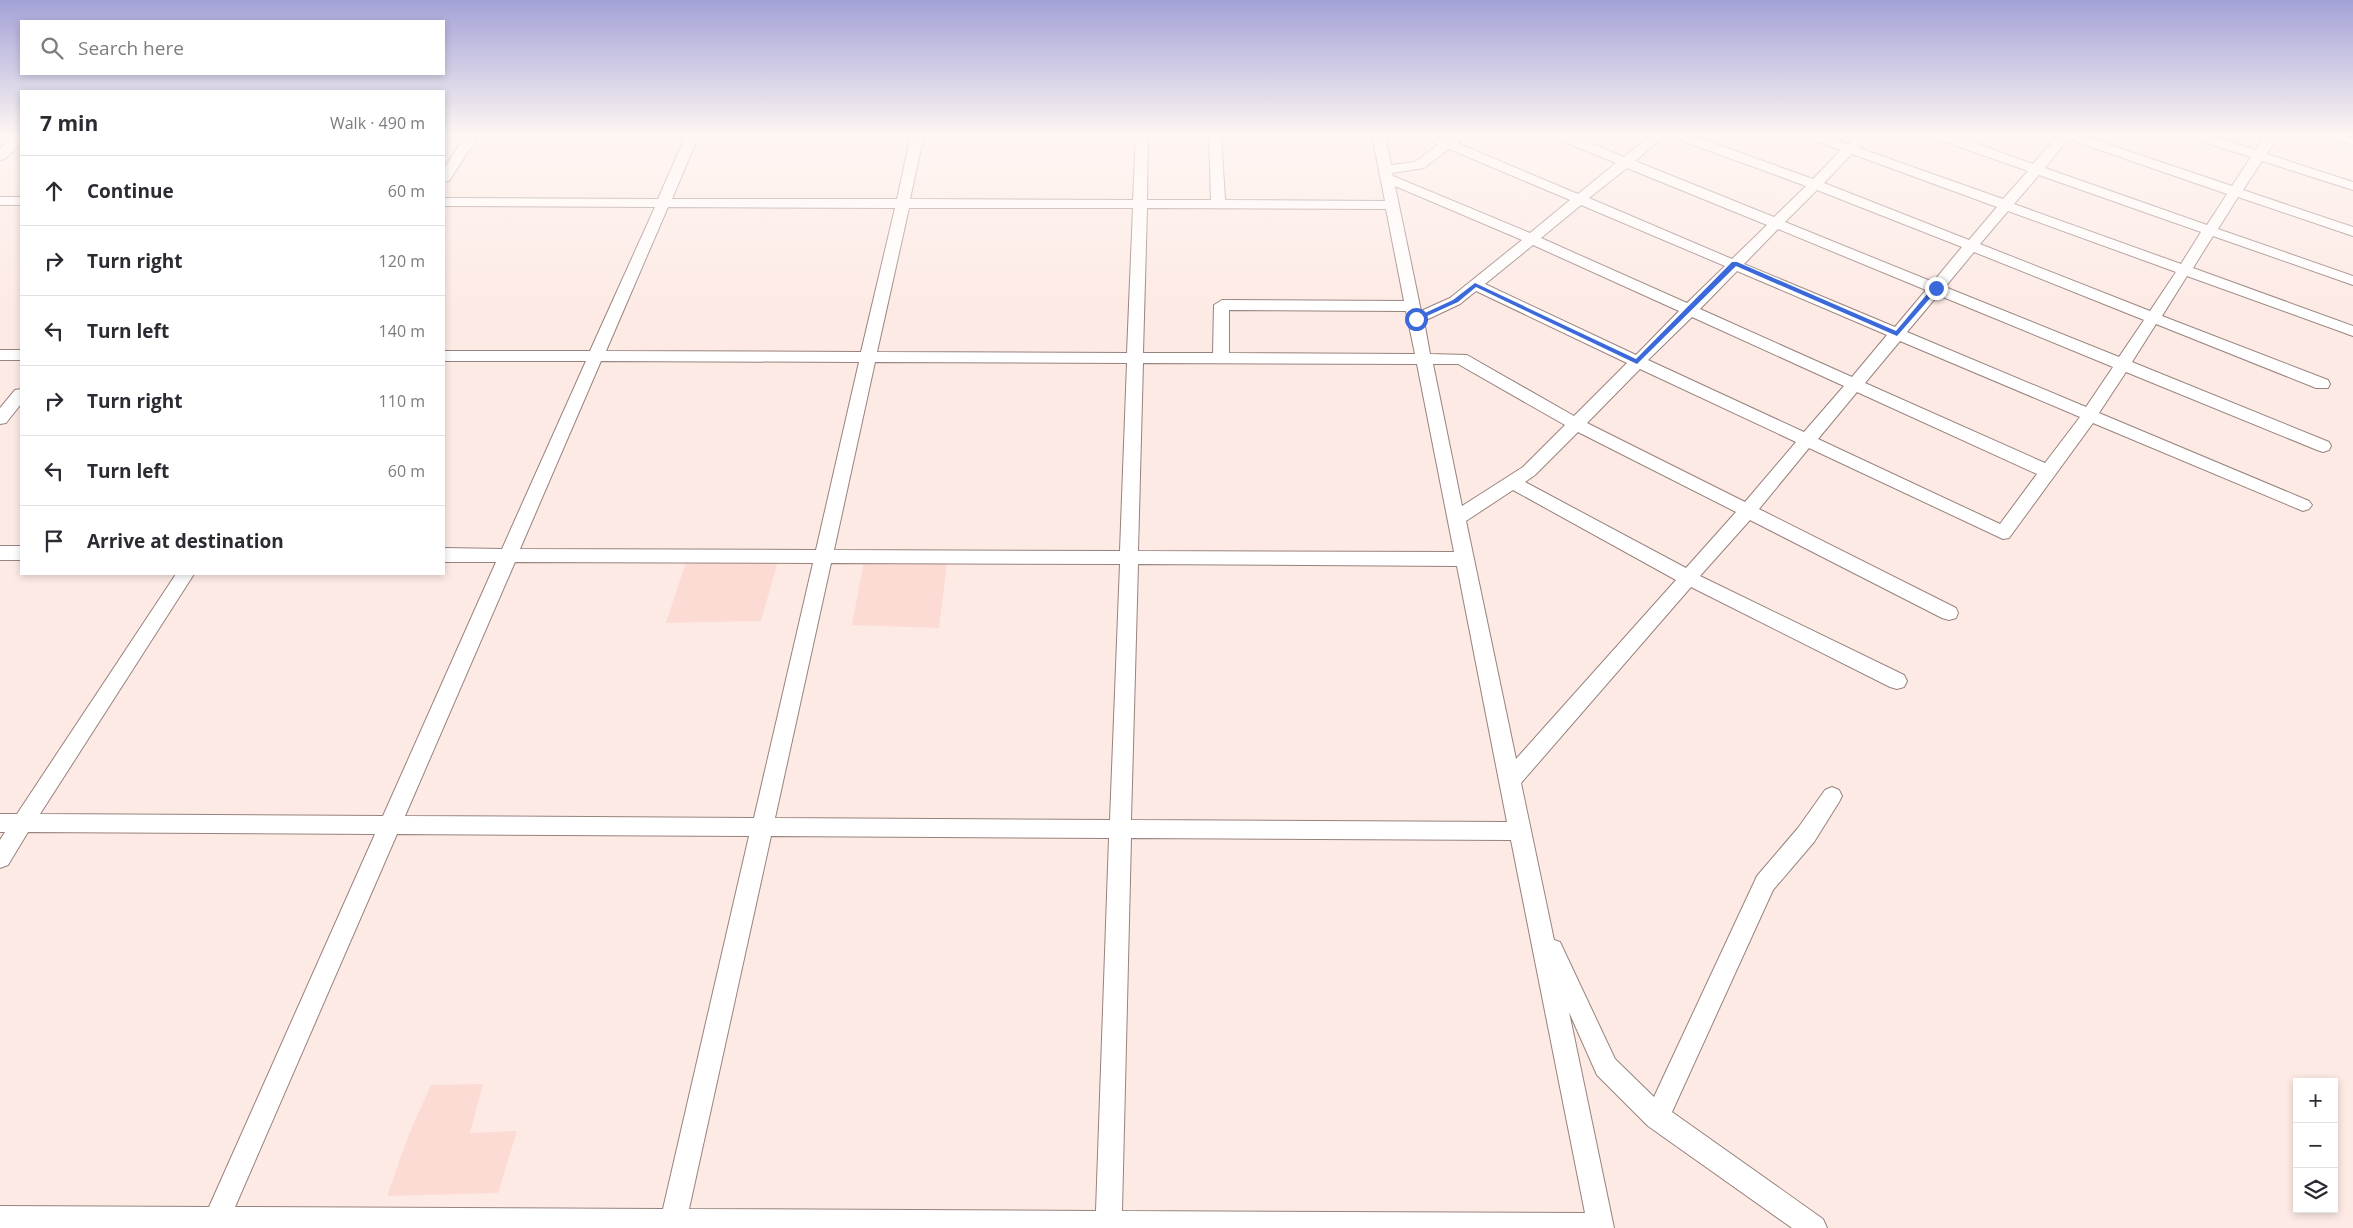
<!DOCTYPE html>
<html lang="en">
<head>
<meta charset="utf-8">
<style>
  body { margin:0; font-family:"Open Sans",sans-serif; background:#f2f2f3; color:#2b2b33 }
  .controls { position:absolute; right:15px; bottom:15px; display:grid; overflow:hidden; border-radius:0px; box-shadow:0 2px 8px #0003 }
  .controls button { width:45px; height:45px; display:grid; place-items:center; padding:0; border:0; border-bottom:1px solid #e1e1e2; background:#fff; color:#2b2b33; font:25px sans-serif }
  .stop { position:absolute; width:15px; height:15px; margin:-11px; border:4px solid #3c69da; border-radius:50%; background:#fff }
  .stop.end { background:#3c69da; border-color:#fff; box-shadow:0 1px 5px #0008 }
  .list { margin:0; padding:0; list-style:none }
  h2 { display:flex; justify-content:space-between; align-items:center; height:65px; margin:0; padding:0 20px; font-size:21px }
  h2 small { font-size:16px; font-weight:400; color:#7c7c81 }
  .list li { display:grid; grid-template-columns:32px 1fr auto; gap:15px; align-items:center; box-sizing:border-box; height:70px; padding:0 20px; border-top:1px solid #e1e1e2 }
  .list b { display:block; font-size:19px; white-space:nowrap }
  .list em { font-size:16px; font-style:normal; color:#7c7c81 }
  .icon { flex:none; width:28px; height:28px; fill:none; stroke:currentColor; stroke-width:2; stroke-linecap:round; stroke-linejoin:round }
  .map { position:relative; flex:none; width:2353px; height:1228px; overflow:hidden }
  .search { position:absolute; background:#fff; box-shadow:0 2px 8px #0003; left:20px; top:20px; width:425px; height:55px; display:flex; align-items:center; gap:12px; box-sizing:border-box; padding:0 18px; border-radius:0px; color:#7c7c81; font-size:19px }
  .panel { position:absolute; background:#fff; box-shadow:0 2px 8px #0003; left:20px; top:90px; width:425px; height:485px; border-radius:0px }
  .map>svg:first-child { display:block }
  .built { fill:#fcdbd4 }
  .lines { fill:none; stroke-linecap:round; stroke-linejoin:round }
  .minor-casing { stroke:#98827d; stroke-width:2 }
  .minor { fill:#fff; fill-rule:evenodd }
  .route { fill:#3c69da }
</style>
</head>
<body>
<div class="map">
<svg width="2353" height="1228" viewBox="0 0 2353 1228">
  <rect width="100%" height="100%" fill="#fdeae5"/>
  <g class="built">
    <polygon points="778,561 761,621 666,623 686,562"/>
    <polygon points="864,561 947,562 939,628 852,625"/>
    <polygon points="483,1084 470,1133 517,1131 498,1193 387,1196 409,1134 431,1085"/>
  </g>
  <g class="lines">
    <g class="minor-casing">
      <g id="minor">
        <polygon points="14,135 21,135 21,143 5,159 0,160 0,149"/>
        <polygon points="466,135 479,135 449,181 444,182 444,168"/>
        <path d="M686,135H699L672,199H897L911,135H924L910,199L1133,200L1136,135H1148L1147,200H1211L1209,135H1221L1225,200L1385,201L1372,135H1385L1391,165L1415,162L1438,145L1421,135H1438L1447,139L1451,135H1462L1463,137L1457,143L1578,194L1616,163L1554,138L1553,135H1571L1624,157L1651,135H1665L1635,161L1774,217L1806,186L1674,138L1673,135H1691L1813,179L1841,150L1807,138L1806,135H1824L1848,144L1857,135H1870L1859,148L2003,199L2028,171L1934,138L1933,135H1952L2033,164L2058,135H2081L2232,186L2251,157L2191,138L2190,135H2209L2256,150L2265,135H2278L2267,154L2353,182V190L2262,161L2243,190L2353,227V236L2238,197L2218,229L2353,276V285L2213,236L2193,268L2353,326V336L2187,276L2162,316L2328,380L2330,384L2328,388H2316L2156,324L2132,362L2329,442L2331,446L2329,450L2323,452L2317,450L2126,372L2099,413L2309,501L2312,505L2309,509L2303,511L2093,423L2009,538L2003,539L1809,448L1759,509L1956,608L1958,613L1956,618L1949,620L1942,618L1750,520L1700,576L1904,675L1907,681L1904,687L1897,689L1890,687L1691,587L1521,783L1554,940L1560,942L1615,1059L1654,1097L1757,876L1798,828L1825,790L1832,787L1839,790L1842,796L1839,802L1814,842L1773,890L1672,1112L1823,1219L1827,1228H1792L1648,1126L1597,1075L1569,1012L1614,1228H0V1206L209,1207L375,834L28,832L8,865L0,868V840L5,832H0V814H17L176,574H194L40,814L383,816L496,562H444V548L502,549L586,361H444V351H590L655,207L444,206V198L658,199ZM2068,139L2227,194L2207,225L2045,168ZM1449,149L1570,200L1530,233L1393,176L1392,173L1424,168ZM1852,154L1997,207L1969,240L1824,183ZM1627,168L1767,225L1732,259L1589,198ZM2039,175L2201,232L2181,264L2014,204ZM1395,186L1522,240L1450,298L1421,311ZM1817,190L1962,247L1933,282L1785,222ZM1581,205L1725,266L1687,303L1541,238ZM668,207L895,208L861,352L606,351ZM909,208H1133L1127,353L877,352ZM1147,208L1386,209L1404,301L1222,300L1214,305L1213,353H1143ZM2008,211L2176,272L2150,311L1980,244ZM1778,229L1926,290L1895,327L1744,264ZM1533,245L1679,311L1636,355L1485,284ZM1974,252L2144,320L2119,357L1945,287ZM1737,271L1887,335L1852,377L1700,309ZM1476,291L1627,363L1574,416L1467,355L1430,354L1424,321L1460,304ZM1938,295L2113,367L2086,407L1907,332ZM1229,310L1406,311L1415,354L1229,353ZM1692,317L1844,386L1804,432L1648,360ZM1900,341L2080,417L2045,463L1865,383ZM601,361L859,362L816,550L520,549ZM875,362L1127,363L1120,551L834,550ZM1143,363L1417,364L1454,552L1138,551ZM1433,364H1458L1565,425L1523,467L1462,506ZM1640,369L1796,442L1745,502L1587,423ZM1857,392L2037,474L2000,524L1818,439ZM1578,432L1736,512L1686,568L1525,482L1535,475ZM1513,490L1676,580L1516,759L1466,521ZM515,562L813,563L754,818L405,816ZM831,563L1120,564L1110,820L775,818ZM1138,564L1457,566L1507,822L1131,820ZM397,834L749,836L663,1209L235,1207ZM771,836L1109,838L1096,1211L689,1209ZM1131,838L1511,840L1585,1213L1122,1211Z"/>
        <polygon points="2328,135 2353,137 2353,145 2329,138"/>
        <rect x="0" y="197" width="21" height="8"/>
        <rect x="0" y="350" width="21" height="10"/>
        <polygon points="21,389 21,404 6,423 0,424 0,408 15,390"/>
        <rect x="0" y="546" width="21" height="14"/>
      </g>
    </g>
    <use href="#minor" class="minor"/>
  </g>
  <linearGradient id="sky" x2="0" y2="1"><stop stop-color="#a3a2d7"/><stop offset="0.44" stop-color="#fef6f3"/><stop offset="1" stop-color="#fef6f3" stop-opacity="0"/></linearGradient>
  <rect width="2353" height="307" fill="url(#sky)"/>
  <polygon class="route" points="1732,262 1737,262 1896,331 1933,287 1939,288 1897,336 1736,266 1637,364 1476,287 1458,302 1418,320 1412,319 1453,300 1475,283 1636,359"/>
</svg>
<div class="controls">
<button>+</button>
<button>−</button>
<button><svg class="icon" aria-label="layers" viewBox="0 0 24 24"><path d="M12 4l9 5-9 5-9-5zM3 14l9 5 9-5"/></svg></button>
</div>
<div class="stop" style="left:1416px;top:319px"></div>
<div class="stop end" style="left:1936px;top:288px"></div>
<div class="search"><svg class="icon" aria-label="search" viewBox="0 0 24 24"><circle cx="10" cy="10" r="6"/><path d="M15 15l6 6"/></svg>Search here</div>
<section class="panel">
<h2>7 min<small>Walk · 490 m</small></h2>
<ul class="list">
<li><svg class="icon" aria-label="ahead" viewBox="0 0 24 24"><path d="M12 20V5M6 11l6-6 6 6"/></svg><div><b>Continue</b></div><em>60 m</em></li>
<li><svg class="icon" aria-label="right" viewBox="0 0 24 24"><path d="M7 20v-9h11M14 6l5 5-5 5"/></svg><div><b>Turn right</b></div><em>120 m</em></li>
<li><svg class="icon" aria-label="left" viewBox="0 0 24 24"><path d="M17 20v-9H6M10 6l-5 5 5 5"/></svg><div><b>Turn left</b></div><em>140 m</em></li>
<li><svg class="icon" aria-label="right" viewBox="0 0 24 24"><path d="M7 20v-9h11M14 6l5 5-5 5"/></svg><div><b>Turn right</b></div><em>110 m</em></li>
<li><svg class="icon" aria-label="left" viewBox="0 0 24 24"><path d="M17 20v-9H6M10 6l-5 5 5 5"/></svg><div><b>Turn left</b></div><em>60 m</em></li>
<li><svg class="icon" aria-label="arrive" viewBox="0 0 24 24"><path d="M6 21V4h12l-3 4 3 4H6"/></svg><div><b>Arrive at destination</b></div></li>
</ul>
</section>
</div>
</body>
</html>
